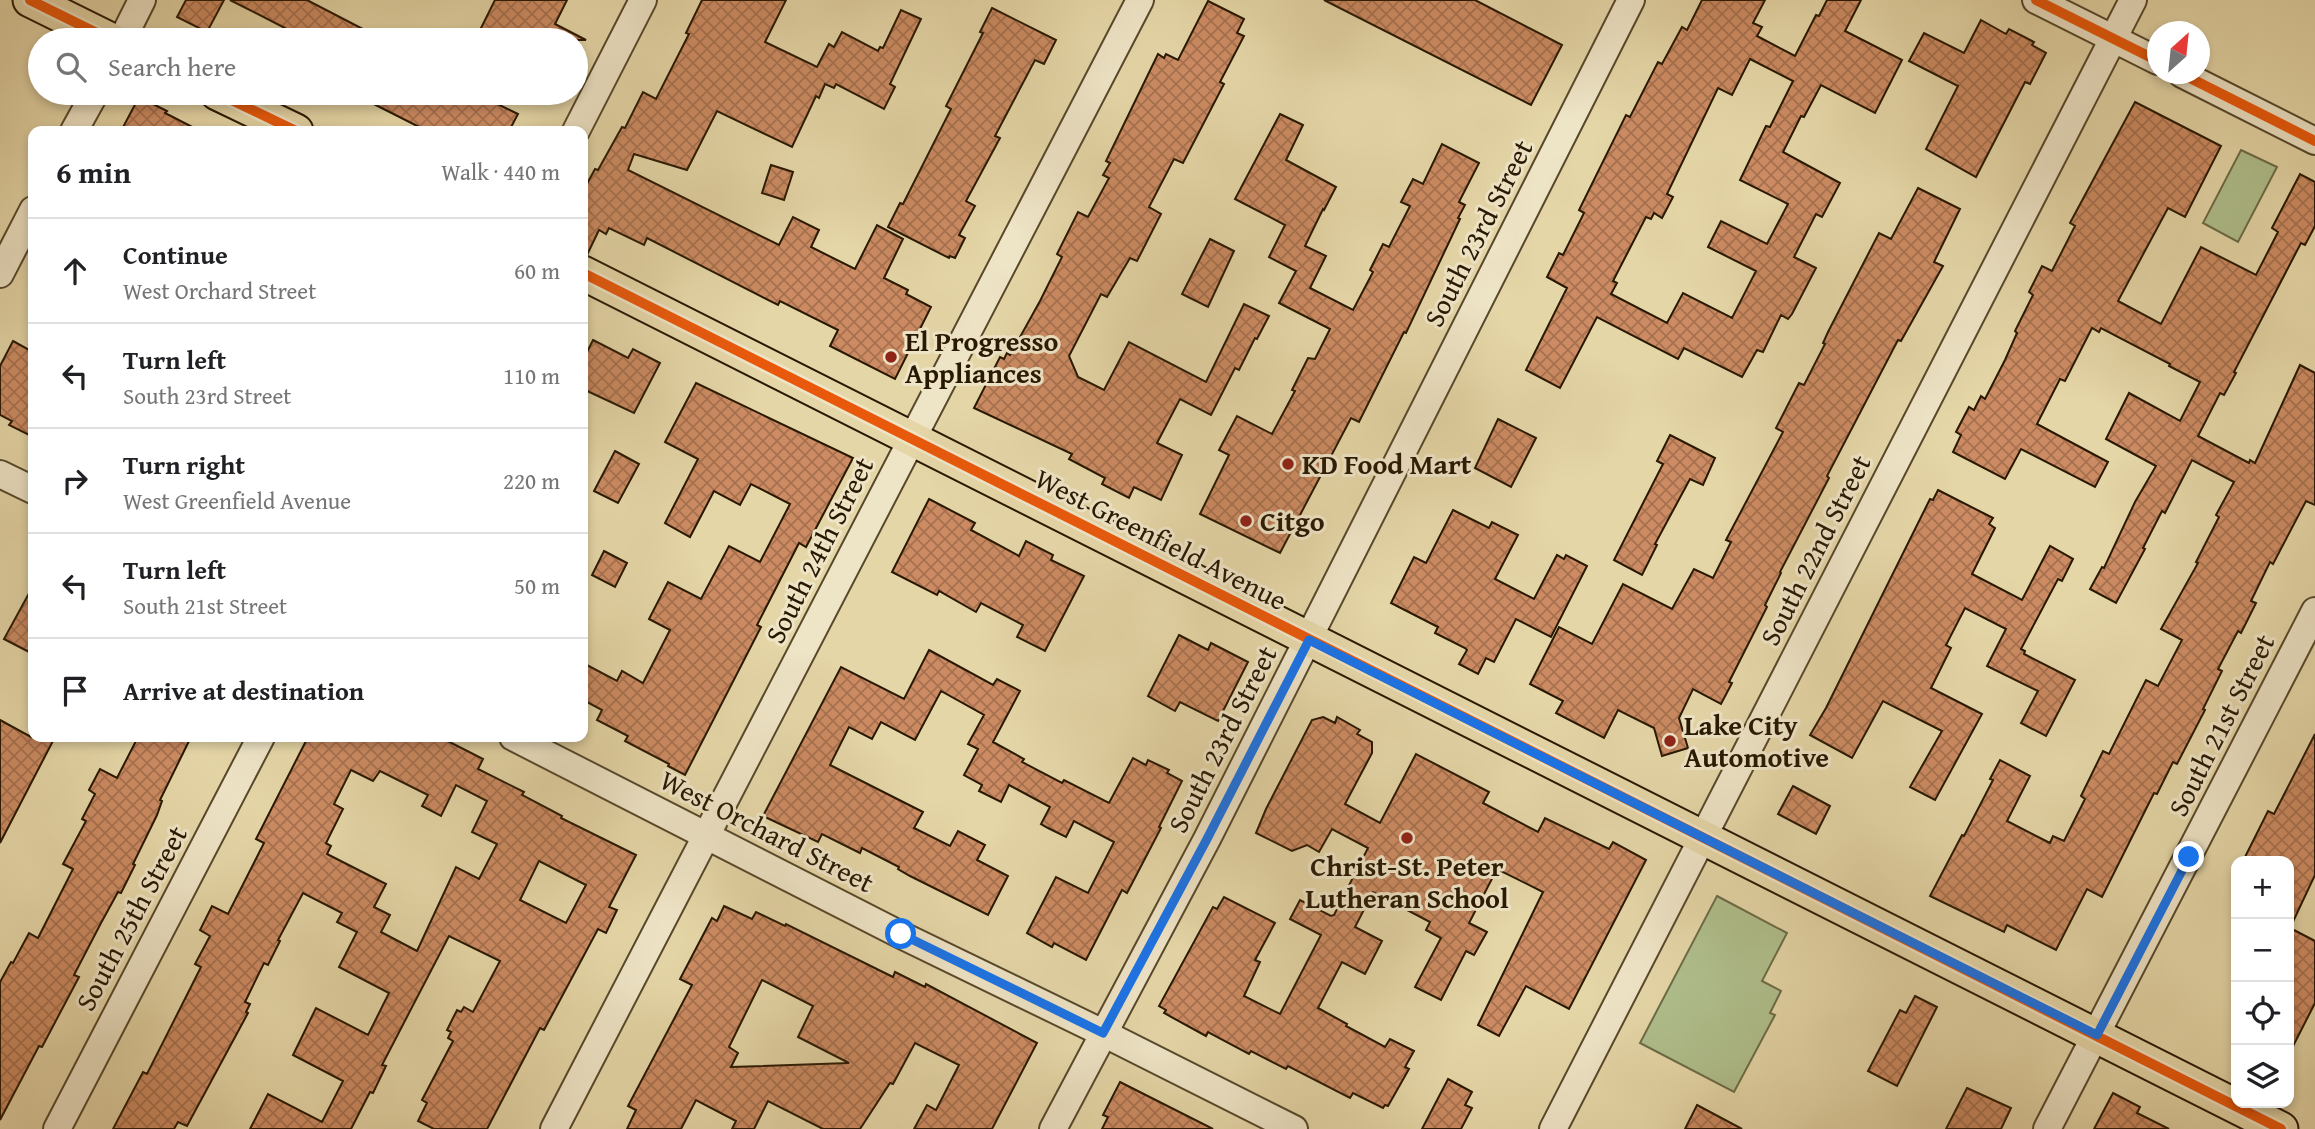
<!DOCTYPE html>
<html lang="en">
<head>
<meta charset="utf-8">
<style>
  body { margin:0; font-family:"Gentium Book Plus",serif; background:#f2f2f2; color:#202124 }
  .controls { position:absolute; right:21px; bottom:21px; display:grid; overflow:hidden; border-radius:14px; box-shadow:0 4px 10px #0003 }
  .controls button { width:63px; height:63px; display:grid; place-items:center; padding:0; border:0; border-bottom:2px solid #e0e0e0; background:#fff; color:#202124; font:35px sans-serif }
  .compass { position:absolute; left:2147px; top:21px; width:63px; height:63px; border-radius:50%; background:#fff; box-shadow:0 4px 10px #0003; rotate:27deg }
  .stop { position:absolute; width:21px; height:21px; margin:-16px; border:5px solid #1a73e8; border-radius:50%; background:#fff }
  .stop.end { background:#1a73e8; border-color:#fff; box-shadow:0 2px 7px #0008 }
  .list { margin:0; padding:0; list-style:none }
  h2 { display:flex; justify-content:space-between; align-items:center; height:91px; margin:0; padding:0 28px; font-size:30px }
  h2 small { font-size:23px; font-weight:400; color:#757577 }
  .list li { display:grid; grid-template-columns:46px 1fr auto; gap:21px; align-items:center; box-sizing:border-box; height:105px; padding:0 28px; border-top:2px solid #e0e0e0 }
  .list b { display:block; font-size:26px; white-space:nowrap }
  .list p { margin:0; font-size:23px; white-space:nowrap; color:#757577 }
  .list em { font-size:23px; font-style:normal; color:#757577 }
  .icon { flex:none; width:38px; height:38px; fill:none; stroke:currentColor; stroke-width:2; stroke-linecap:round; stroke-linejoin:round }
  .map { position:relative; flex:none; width:2315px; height:1129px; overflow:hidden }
  .search { position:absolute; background:#fff; box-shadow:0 4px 10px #0003; left:28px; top:28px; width:560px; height:77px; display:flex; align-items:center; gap:18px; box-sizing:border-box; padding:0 24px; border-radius:38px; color:#757577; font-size:26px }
  .panel { position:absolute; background:#fff; box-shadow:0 4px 10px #0003; left:28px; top:126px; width:560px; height:616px; border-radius:14px }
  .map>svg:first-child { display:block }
  .green { fill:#afbf8c; stroke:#6c6c47; stroke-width:2 }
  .building { fill:url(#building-cross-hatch); stroke:#281802; stroke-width:2; fill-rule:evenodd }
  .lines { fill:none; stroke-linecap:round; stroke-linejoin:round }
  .minor-casing { stroke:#57482b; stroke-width:30 }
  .major-casing { stroke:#281802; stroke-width:37 }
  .minor { stroke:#eee4c6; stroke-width:26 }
  .major { stroke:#e5d6a7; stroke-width:33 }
  .cycleway-casing { stroke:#eee4c6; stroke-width:15 }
  .cycleway { stroke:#e8590c; stroke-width:10 }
  .route { stroke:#1a73e8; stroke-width:9 }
  .poi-dot { fill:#8f2418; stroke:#eee4c6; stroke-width:2.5 }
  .labels { text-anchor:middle; stroke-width:6; stroke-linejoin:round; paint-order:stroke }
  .street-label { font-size:28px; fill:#281802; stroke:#eee4c6 }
  .poi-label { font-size:28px; font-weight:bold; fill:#281802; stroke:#eee4c6; text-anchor:start }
</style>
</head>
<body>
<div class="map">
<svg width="2315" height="1129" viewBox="0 0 2315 1129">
  <defs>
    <pattern id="building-cross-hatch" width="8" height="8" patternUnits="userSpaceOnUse" patternTransform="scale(1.75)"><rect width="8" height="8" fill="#cc8b62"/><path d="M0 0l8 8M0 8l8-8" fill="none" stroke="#a6714f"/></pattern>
  </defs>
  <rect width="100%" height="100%" fill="#e5d6a7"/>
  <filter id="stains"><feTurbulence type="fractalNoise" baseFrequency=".00286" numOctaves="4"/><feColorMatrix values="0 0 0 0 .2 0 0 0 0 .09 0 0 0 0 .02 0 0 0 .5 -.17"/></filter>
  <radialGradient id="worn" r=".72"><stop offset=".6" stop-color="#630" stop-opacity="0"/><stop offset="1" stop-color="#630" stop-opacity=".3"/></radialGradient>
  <g class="green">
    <polygon points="2241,150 2277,167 2238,242 2203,223"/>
    <polygon points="1717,896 1787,933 1762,981 1781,991 1770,1013 1775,1015 1734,1092 1640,1043"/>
  </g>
  <g class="building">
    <polygon points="186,0 224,0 207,32 177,17"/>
    <polygon points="230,0 307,0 384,40 278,40 285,28"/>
    <polygon points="495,0 567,0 555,24 586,40 500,40 480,30"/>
    <polygon points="702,0 786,0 765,42 817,67 829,44 834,47 842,32 878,51 880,47 883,48 901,10 921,19 890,84 895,87 884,109 836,84 834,88 825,84 819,98 816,96 792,147 717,111 687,170 634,154 628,170 779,245 793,217 819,230 811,247 855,269 877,225 903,239 884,278 908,290 906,294 931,307 895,379 830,346 838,330 780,301 778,305 647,238 644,245 609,228 606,234 599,230 587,255 583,254 583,191 595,169 598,170 622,127 625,128 643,92 656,99 689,34 686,33"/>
    <polygon points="1324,0 1475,0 1562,45 1531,105"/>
    <path d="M1702,0H1765L1753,23L1762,27L1757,36L1795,56L1816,15L1819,16L1827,0H1861L1845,31L1902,60L1875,113L1821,85L1804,117L1801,116L1783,152L1840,183L1822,217L1816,214L1794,257L1816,268L1792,314L1788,319L1781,315L1763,352L1757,350L1742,377L1684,348L1678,359L1597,317L1560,388L1526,370L1567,288L1547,277L1559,253L1563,255L1584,213L1579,210L1626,115L1630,117L1658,62L1662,64L1682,27L1687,30ZM1750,59L1793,81L1770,127L1766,126L1740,180L1788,204L1767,244L1721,221L1708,247L1756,271L1732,318L1683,293L1667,323L1611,294L1617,283L1613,281L1646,217L1651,219L1654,213L1662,218L1673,197L1667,194L1718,88L1732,95Z"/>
    <polygon points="1208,1 1244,19 1237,33 1244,36 1220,82 1224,84 1183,163 1174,159 1149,207 1161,214 1137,261 1130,258 1107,297 1101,294 1069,356 1078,377 1104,390 1129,342 1206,382 1244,304 1269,316 1257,339 1255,338 1239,370 1235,368 1211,415 1180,399 1157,443 1182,455 1161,500 1134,487 1129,498 1102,484 1105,478 1069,459 1072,454 974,408 1000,357 1004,359 1007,353 1010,355 1040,301 1062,257 1057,254 1078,212 1088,217 1109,178 1103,175 1110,163 1106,161 1158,54 1164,58 1166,54 1178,60"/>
    <polygon points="992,8 1056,40 1044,64 1035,60 995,136 1000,138 966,201 975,206 959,235 965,238 955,258 950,256 949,258 888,227 900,203 903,204 951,109 946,106 983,33 980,32"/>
    <polygon points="1981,20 2006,34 2009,29 2034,42 2032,45 2046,53 2030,84 2025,82 1976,177 1926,149 1958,86 1909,61 1924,33 1964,53"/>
    <polygon points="352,93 475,93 518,114 509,131 427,131"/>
    <polygon points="139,97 167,111 165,113 200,131 121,131"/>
    <polygon points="2135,102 2221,146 2185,217 2168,208 2118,301 2161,324 2201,247 2256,275 2278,232 2272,228 2300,174 2315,182 2315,226 2305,245 2301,243 2234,372 2236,373 2224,395 2220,393 2198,436 2249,463 2250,460 2255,463 2300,365 2315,373 2315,505 2306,501 2273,564 2270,562 2251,601 2256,603 2241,633 2238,631 2218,669 2222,671 2203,709 2205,710 2177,764 2173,762 2157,794 2154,793 2102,897 2087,889 2056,950 2007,925 2004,932 1930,896 1962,835 1964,836 1993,780 1990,779 2000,760 2030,776 2007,821 2050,843 2053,836 2064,841 2085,799 2081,796 2103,751 2109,754 2146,680 2158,686 2182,640 2161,629 2198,563 2196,562 2219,517 2216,515 2234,482 2192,460 2165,513 2162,511 2143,548 2145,549 2116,603 2090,589 2102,567 2104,568 2135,502 2156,466 2106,439 2129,393 2180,421 2200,382 2169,366 2170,364 2101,328 2099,332 2092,328 2065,381 2060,379 2037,424 2108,462 2095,487 2021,449 2005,479 1953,452 1961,435 1956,432 1969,407 1974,410 1981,396 1985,399 2005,360 2017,333 2015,331 2033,295 2029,292 2042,266 2052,271 2075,226 2070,223"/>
    <polygon points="1280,114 1303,125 1286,160 1336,187 1324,210 1323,209 1305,246 1326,256 1310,288 1353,310 1373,272 1370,270 1383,244 1389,247 1410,206 1401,202 1413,179 1423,184 1442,144 1479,163 1459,202 1465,205 1458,218 1460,219 1406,333 1404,332 1359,422 1351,418 1280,553 1200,514 1229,455 1219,450 1237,416 1272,434 1295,391 1292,390 1308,358 1315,359 1330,329 1279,303 1296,271 1269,257 1285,225 1235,199"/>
    <polygon points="771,165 793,172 784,200 762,193"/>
    <polygon points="1918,188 1960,209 1934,262 1943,266 1901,341 1898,340 1827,476 1829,478 1780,572 1781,573 1765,605 1767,607 1729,682 1732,683 1721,704 1693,689 1679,718 1688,748 1662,756 1654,728 1618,710 1604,738 1556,713 1563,701 1530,684 1559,627 1592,644 1623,584 1672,609 1694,569 1713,578 1731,542 1726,540 1783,432 1776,428 1799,383 1804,385 1825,344 1823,343 1828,332 1879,233 1891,239"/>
    <polygon points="1210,239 1234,251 1208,307 1182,294"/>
    <polygon points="593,340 628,358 633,349 660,363 634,413 583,389 583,360"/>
    <polygon points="13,341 33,352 33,437 9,425 12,421 0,415 0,366"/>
    <polygon points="696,383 853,458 806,547 799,543 757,625 761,627 685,775 668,766 669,764 625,741 628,736 597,720 602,710 583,700 583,663 617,681 622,671 643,683 670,630 649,619 668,582 701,599 729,546 760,562 790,504 751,484 740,505 714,491 690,537 665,523 698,459 665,442"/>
    <polygon points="1498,419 1536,438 1511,487 1475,468"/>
    <polygon points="1670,435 1715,458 1703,485 1690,479 1655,544 1657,545 1642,575 1614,560 1663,464 1657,461"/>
    <polygon points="615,451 639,464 618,503 594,491"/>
    <polygon points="1938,490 1993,518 1989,524 1995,528 1972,574 2022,600 2050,546 2073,559 2062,581 2058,579 2021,649 2025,651 2024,654 2075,680 2046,736 2021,723 2038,691 1987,666 2006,629 1965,608 1946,645 1951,648 1931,688 1982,714 1935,800 1910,787 1942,731 1883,701 1852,758 1810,735 1826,708 1930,499 1933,500"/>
    <polygon points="929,499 975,523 971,530 1019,556 1026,541 1053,555 1051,560 1084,576 1045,651 1017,637 1023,625 981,603 976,612 939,591 937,595 892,572"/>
    <polygon points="1453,510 1489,528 1492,522 1518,535 1495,579 1534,599 1557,555 1564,559 1566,555 1587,566 1551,637 1516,619 1494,662 1486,658 1478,674 1459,664 1467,650 1465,648 1435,633 1438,627 1391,603 1414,557 1426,563"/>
    <polygon points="604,551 627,563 615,587 592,575"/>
    <polygon points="33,586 33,654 4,639"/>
    <polygon points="1179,635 1208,650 1211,643 1248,662 1218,721 1180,702 1175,711 1148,696"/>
    <polygon points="929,650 993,685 997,679 1020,691 993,742 1024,759 1022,762 1062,783 1064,780 1109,803 1133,758 1146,765 1148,760 1169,770 1167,773 1182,781 1159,827 1161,828 1127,893 1122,890 1086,960 1054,943 1052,947 1027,933 1056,877 1088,893 1114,842 1074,821 1066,837 1048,828 1041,824 1050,807 1009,785 1001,802 979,791 982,785 964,775 978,749 968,744 984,715 941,691 915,740 881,722 872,739 849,727 830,765 923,812 914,828 950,846 958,831 985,845 977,860 1008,876 988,915 910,876 898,869 899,867 862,848 860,853 822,834 818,842 763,816 841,667 904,699"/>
    <polygon points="1323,717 1335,723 1337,717 1360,730 1357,734 1372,742 1372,753 1345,804 1380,823 1416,754 1489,792 1483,803 1538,832 1545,818 1609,849 1613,842 1646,860 1569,1009 1526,986 1499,1036 1478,1025 1543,892 1497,869 1469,923 1487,932 1474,955 1466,951 1441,1000 1415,987 1441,938 1426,930 1430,922 1373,892 1355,927 1382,941 1365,974 1342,962 1318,1008 1347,1024 1346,1026 1385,1047 1390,1039 1414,1051 1405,1067 1409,1069 1388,1106 1385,1105 1383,1108 1353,1093 1350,1098 1288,1066 1286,1069 1251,1051 1249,1054 1208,1032 1206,1036 1164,1013 1166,1010 1159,1006 1213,907 1217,909 1224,897 1275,923 1255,960 1260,962 1244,996 1280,1014 1321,935 1290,919 1300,900 1331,916 1334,915 1368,848 1332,829 1319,852 1307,845 1292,851 1256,833 1266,809 1312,720"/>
    <polygon points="0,720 31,737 55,737 0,843"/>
    <polygon points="2315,734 2315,875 2290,928 2315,941 2315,1003 2289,1054 2289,861 2243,861 2268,811 2274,814"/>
    <polygon points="138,737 191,737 160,800 162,801 157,815 133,864 135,865 121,893 118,892 101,923 74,975 79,977 42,1047 39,1046 0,1120 0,982 11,962 13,963 29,933 38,938 73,869 63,864 86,821 82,819 95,794 89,790 100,769 117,778"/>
    <path d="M308,737H440L483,759L478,769L524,792L522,795L562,816L561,818L636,855L609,907L617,910L606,933L598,929L544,1030L540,1028L487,1129H434L418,1121L427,1103L422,1100L453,1041L448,1038L451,1032L447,1030L457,1010L461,1012L464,1007L473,1012L500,961L449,936L382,1065L386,1066L373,1093L370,1092L351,1129H250L268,1094L322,1122L343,1081L293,1055L316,1008L368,1035L389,993L339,967L357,932L337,922L342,913L303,893L278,940L280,941L268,965L264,963L245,1002L250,1004L246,1012L248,1013L187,1126L178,1122L174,1129H113L143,1072L147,1074L199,971L201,967L195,964L210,936L200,930L212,906L228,914L264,843L256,839ZM351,770L373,781L380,771L428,795L422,806L441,816L456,785L487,801L472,832L497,844L479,879L456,867L417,951L381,932L390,915L374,907L386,884L327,854L331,846L326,843L343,809L334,804ZM539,861L586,885L566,923L520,900Z"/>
    <polygon points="1793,786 1830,806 1816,834 1778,814"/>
    <path d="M724,906L752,919L756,912L785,926L786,924L893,977L895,972L925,987L926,984L1037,1043L992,1129H914L927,1105L936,1110L959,1065L915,1043L893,1084L890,1083L860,1129H823L768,1101L754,1129H732L736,1121L696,1100L681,1129H627L636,1110L628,1106L692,985L680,979L712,918L717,921ZM762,980L813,1006L798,1037L849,1063L731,1067L738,1053L729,1047Z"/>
    <polygon points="1915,996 1937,1007 1897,1086 1868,1071 1900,1010 1906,1013"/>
    <polygon points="1448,1079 1472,1092 1465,1105 1472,1108 1461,1129 1422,1129"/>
    <polygon points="1120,1082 1213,1129 1102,1129 1108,1117 1103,1115"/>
    <polygon points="1967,1088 2011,1108 2001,1129 1946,1129"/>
    <polygon points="2113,1093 2140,1107 2137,1113 2169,1129 2094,1129"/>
    <polygon points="1697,1105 1742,1129 1685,1129"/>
  </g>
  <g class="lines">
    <g class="minor-casing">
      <g id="minor">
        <polyline points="2036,0 2158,61"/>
        <polyline points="122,40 142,0"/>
        <polyline points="2182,74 2315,141"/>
        <polyline points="74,131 95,93"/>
        <polyline points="576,131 643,0"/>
        <polyline points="0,274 33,210"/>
        <polyline points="0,474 33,490"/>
        <polyline points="513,737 901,935 1103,1033 1294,1129"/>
        <polyline points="57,1129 261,737"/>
        <polyline points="554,1129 1140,0"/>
        <polyline points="1053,1129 1207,839 1631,0"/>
        <polyline points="1553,1129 2133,0"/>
        <polyline points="2047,1129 2315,611"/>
      </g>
    </g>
    <g class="major-casing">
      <g id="major">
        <polyline points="30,0 111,40"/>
        <polyline points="217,93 296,131"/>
        <polyline points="583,273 2281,1129"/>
      </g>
    </g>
    <use href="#minor" class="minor"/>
    <use href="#major" class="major"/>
    <g class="cycleway-casing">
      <g id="cycleway">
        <polyline points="30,0 111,40"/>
        <polyline points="2036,0 2158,61"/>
        <polyline points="2182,74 2315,141"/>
        <polyline points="217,93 296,131"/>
        <polyline points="583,273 2281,1129"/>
      </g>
    </g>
    <use href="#cycleway" class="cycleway"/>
  </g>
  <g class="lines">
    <polyline class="route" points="901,934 1103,1033 1207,839 1309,640 2097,1035 2189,857"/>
  </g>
  <g class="poi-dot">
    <circle cx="891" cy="357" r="7"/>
    <circle cx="1288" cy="464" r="7"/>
    <circle cx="1246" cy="521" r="7"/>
    <circle cx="1670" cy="741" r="7"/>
    <circle cx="1407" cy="838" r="7"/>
  </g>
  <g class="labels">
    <g class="street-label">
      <text transform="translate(1478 233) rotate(-63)" y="10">South 23rd Street</text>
      <text transform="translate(1161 539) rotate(27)" y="10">West Greenfield Avenue</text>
      <text transform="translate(819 550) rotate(-63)" y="10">South 24th Street</text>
      <text transform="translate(1815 550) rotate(-63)" y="10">South 22nd Street</text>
      <text transform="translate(2221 725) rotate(-63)" y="10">South 21st Street</text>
      <text transform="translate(1222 739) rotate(-63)" y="10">South 23rd Street</text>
      <text transform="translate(767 831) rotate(27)" y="10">West Orchard Street</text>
      <text transform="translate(131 918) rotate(-62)" y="10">South 25th Street</text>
    </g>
    <g class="poi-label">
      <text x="905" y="351">El Progresso<tspan x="905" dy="32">Appliances</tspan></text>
      <text x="1302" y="474">KD Food Mart</text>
      <text x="1260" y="531">Citgo</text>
      <text x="1684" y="735">Lake City<tspan x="1684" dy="32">Automotive</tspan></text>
      <text x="1407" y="876" text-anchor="middle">Christ-St. Peter<tspan x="1407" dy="32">Lutheran School</tspan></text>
    </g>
  </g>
  <rect width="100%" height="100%" filter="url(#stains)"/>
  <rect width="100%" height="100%" fill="url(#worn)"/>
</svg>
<div class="controls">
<button>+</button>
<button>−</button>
<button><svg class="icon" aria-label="locate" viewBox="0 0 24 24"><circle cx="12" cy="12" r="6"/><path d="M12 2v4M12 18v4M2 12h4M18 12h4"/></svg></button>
<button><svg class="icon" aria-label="layers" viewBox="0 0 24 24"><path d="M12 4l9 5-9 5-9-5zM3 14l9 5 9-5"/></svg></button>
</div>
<svg class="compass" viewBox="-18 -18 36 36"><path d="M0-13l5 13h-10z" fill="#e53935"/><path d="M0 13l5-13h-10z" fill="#757577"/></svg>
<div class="stop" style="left:901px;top:934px"></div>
<div class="stop end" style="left:2189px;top:857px"></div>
<div class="search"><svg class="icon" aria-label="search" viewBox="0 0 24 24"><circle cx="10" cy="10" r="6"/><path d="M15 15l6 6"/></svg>Search here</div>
<section class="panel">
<h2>6 min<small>Walk · 440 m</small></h2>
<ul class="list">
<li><svg class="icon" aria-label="ahead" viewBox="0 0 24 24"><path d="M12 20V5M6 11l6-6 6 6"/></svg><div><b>Continue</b><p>West Orchard Street</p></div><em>60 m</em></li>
<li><svg class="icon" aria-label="left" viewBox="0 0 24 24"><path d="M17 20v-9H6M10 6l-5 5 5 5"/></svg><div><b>Turn left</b><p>South 23rd Street</p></div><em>110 m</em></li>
<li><svg class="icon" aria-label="right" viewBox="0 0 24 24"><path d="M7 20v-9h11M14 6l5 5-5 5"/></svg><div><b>Turn right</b><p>West Greenfield Avenue</p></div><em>220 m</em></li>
<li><svg class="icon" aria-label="left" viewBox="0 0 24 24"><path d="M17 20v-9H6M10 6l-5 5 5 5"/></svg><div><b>Turn left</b><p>South 21st Street</p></div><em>50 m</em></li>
<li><svg class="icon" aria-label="arrive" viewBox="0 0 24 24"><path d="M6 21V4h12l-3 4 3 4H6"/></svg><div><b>Arrive at destination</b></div></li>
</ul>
</section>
</div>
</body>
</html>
